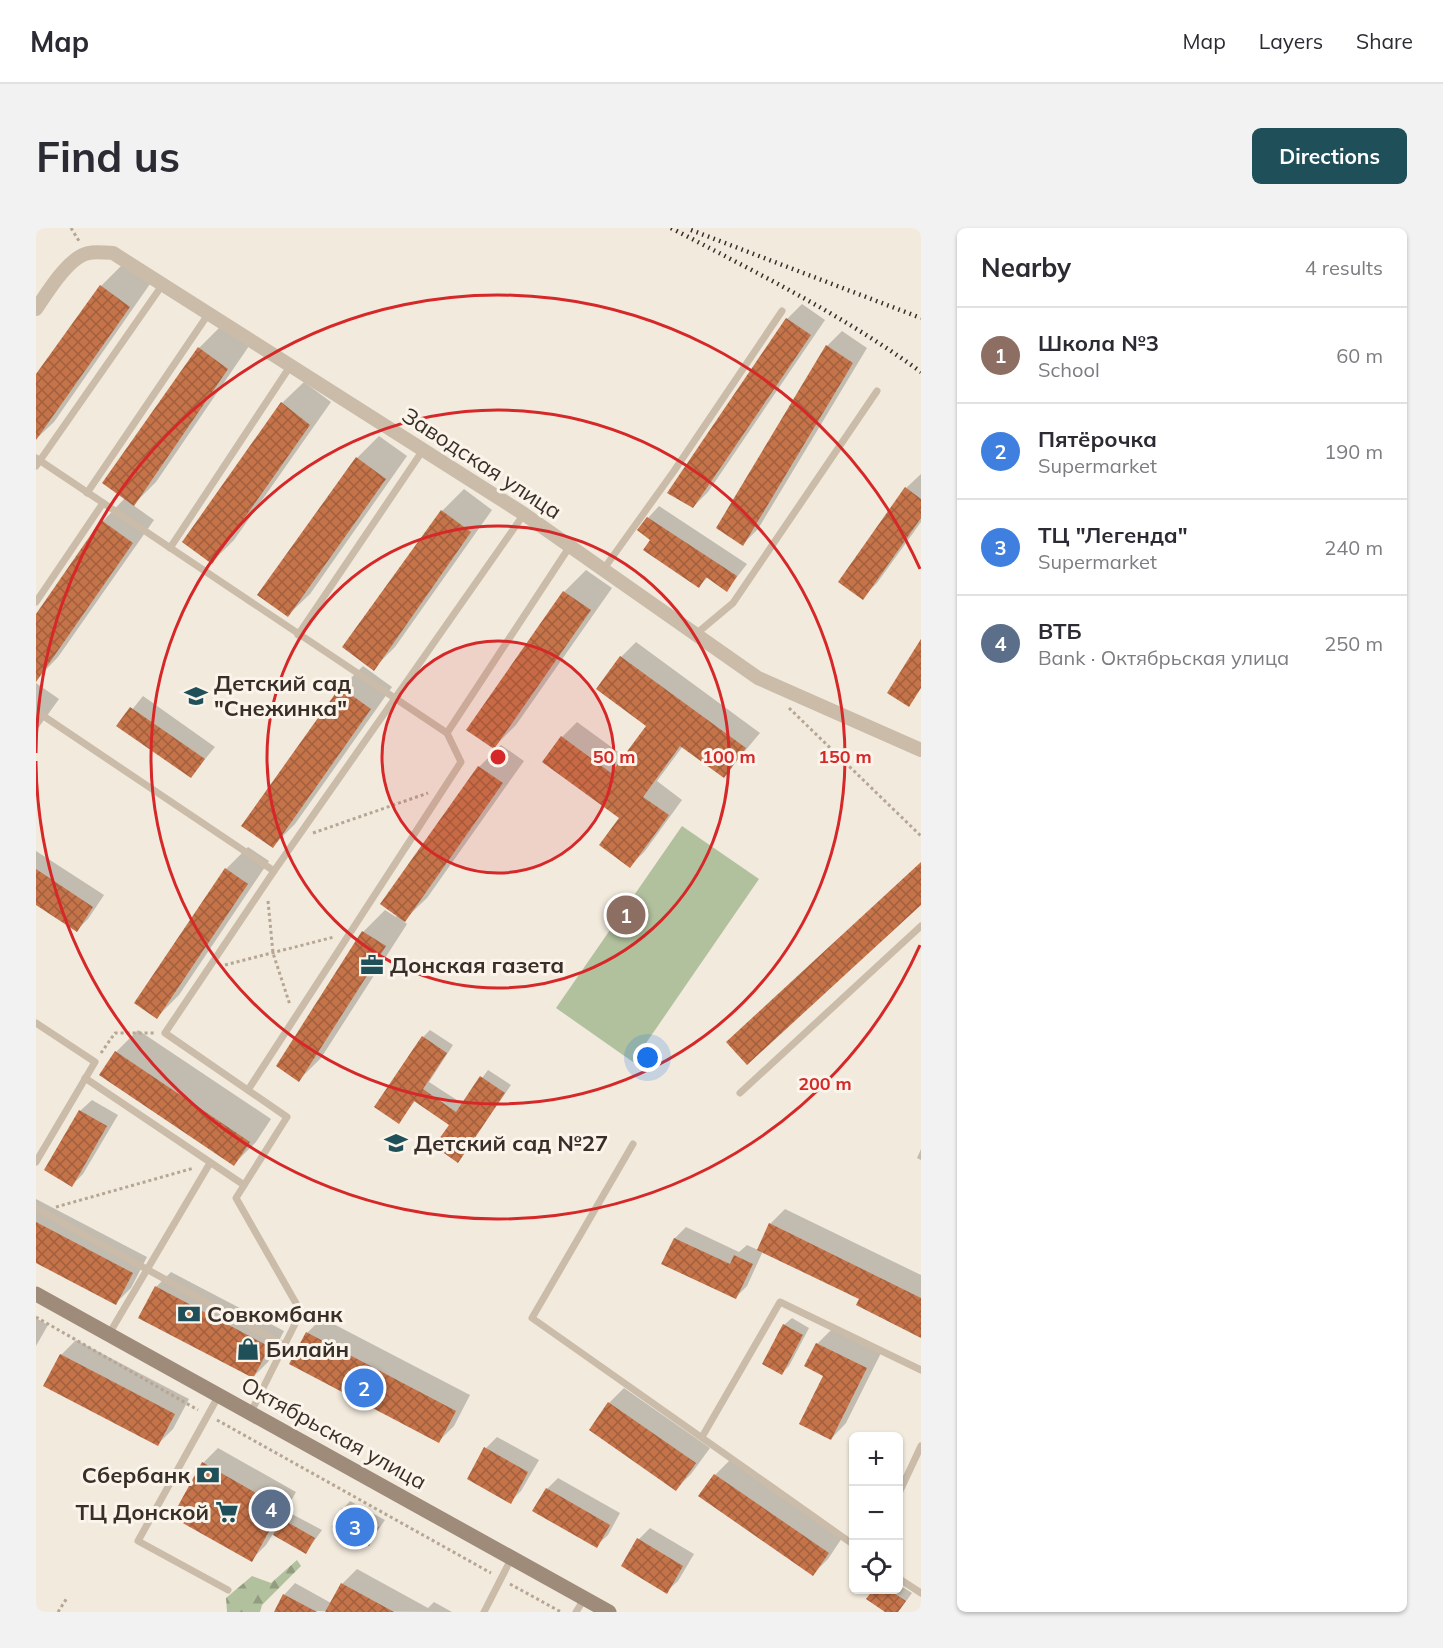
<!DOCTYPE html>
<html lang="en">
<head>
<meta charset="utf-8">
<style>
  body { margin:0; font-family:Mulish,sans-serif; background:#f2f2f3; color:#2b2b33 }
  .controls { position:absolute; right:18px; bottom:18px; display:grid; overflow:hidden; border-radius:9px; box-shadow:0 2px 4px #0004 }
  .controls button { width:54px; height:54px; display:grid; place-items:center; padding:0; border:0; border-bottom:2px solid #e1e1e2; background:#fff; color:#2b2b33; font:30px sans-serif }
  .you { position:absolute; left:612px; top:830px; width:21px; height:21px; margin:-15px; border:4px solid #fff; border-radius:50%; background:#1a73e8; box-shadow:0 0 0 9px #1a73e833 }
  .badge { display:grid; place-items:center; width:39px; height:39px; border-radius:50%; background:#1f4f59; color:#fff; font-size:20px; font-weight:700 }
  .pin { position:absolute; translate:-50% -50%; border:3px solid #fff; box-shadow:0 2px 6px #0006 }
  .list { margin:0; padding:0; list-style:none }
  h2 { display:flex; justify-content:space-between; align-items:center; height:78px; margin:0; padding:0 24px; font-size:26px }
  h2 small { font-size:20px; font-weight:400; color:#7c7c81 }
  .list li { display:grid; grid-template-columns:39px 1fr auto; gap:18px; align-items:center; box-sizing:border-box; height:96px; padding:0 24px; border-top:2px solid #e1e1e2 }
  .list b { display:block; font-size:22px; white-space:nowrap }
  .list p { margin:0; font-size:20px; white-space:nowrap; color:#7c7c81 }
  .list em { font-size:20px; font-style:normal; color:#7c7c81 }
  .icon { flex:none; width:33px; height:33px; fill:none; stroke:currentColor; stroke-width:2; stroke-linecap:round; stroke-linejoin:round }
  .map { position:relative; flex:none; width:885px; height:1384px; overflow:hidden; border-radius:9px }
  header { display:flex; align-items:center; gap:36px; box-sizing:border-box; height:84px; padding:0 30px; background:#fff; border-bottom:2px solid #e1e1e2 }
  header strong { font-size:28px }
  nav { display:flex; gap:33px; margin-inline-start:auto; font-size:21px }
  .intro { display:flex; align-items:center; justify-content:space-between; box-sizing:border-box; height:144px; padding:0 36px }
  h1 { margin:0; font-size:42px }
  .button { padding:15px 27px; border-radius:9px; background:#1f4f59; color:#fff; font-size:21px; font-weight:700 }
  main { display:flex; gap:36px; padding:0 36px }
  aside { flex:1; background:#fff; border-radius:9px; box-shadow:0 2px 4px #0004 }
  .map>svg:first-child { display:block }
  .forest { fill:url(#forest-firs) }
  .garden { fill:#b2c19d }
  .shadow { fill:#0003 }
  .building { fill:url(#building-cross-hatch) }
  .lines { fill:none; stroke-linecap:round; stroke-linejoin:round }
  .path { stroke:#b6a693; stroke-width:3; stroke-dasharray:3 3; stroke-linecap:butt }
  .lane { stroke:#cabca9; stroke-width:7 }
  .street { stroke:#cabca9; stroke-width:14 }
  .secondary { stroke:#9e8b7a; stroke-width:15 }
  .rail { stroke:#382f29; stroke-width:4.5; stroke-dasharray:1.5 4.5; stroke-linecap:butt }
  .ring { fill:none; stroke:#d62828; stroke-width:3 }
  .labels { text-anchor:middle; stroke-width:6; stroke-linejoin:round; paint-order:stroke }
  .street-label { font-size:22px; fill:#382f29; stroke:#faf4ea }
  .poi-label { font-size:22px; font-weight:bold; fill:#382f29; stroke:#faf4ea; text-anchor:start }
  .centre { fill:#d62828; stroke:#faf4ea; stroke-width:3 }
  .ring-label { font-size:18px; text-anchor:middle; font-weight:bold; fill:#d62828; stroke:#faf4ea; stroke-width:6; stroke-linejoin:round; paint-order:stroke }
</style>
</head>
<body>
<header>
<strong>Map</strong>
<nav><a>Map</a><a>Layers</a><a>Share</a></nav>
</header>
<div class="intro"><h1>Find us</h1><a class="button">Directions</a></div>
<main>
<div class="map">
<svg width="885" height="1384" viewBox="0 0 885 1384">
  <defs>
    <pattern id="forest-firs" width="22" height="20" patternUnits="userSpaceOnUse" patternTransform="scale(1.5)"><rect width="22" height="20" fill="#b2c19d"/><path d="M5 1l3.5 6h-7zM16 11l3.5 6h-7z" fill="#929d80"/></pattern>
    <pattern id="building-cross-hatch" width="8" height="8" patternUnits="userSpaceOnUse" patternTransform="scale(1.5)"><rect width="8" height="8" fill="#c57349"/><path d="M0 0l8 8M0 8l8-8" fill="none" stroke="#a15f3d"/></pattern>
  </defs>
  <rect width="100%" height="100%" fill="#f2eadd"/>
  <polygon class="forest" points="261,1332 265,1338 226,1377 224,1384 191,1384 190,1370 216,1348 235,1355"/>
  <polygon class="garden" points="646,598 723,651 597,834 520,780"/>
  <g class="shadow">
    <polygon points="87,36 114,56 18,194 0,211 0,149 65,58"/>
    <polygon points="766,76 789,92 672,264 657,279 751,91"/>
    <polygon points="185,98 213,118 120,254 97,277 118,292 22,429 0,452 0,388 67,293 89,270 68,255 163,120"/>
    <polygon points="806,103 831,120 722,301 707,316 791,118"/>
    <polygon points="268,154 295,174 198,312 176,334 246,175"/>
    <polygon points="343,208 371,228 274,366 252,387 321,230"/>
    <polygon points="885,246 885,294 841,355 826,370 870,260"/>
    <polygon points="428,261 456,282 359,419 337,441 308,419 406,283"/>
    <polygon points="623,278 711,336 691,362 672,349 663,358 616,311 612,290"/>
    <polygon points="550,342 576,360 480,497 458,519 432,501 528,364"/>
    <polygon points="600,414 724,505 688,548 647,518 621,553 646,572 609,623 594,638 585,590 526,509 541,494 589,529 612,497 585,429"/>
    <polygon points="327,438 356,459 259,596 237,618 305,460"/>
    <polygon points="0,455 23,471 0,503"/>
    <polygon points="107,468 179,519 155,548 83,498"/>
    <polygon points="465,517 488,533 391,670 367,693 371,696 285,830 263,852 327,704 349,682 360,689 443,539"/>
    <polygon points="212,619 233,633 143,767 121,789 190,641"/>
    <polygon points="0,623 68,667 52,691 41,702 0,675"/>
    <polygon points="102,802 235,891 220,914 198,936 80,824"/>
    <polygon points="394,802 417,817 393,854 427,876 452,842 475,857 422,933 415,896 379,873 363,894 387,809"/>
    <polygon points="56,872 82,887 47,946 36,957 44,883"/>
    <polygon points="885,921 885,932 881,930"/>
    <polygon points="0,971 111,1029 95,1060 80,1075 0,1033"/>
    <polygon points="749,981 885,1047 885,1108 825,1070 727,1023 711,1058 699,1070 627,1035 639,1010 650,999 703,1024 711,1017 722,1022 734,996"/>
    <polygon points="135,1044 248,1103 232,1134 217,1149 120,1059"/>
    <polygon points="0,1090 12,1097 0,1118"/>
    <polygon points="286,1090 434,1167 418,1198 403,1213 255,1135 271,1105"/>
    <polygon points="756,1090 773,1100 753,1138 746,1145 748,1097"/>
    <polygon points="796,1101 845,1125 810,1195 795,1211 789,1147 781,1116"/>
    <polygon points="40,1112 153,1171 137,1201 122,1216 25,1127"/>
    <polygon points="588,1160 674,1220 655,1246 640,1261 555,1201 573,1175"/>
    <polygon points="461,1209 503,1232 485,1263 474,1274 450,1220"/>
    <polygon points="182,1220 260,1264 243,1294 254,1285 286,1302 270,1324 237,1306 230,1317 215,1332 167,1235"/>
    <polygon points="694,1232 806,1310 792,1331 777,1346 679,1247"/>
    <polygon points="522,1250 584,1285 572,1307 560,1318 511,1261"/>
    <polygon points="314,1273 349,1292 332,1317 307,1281"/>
    <polygon points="614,1300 658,1326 642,1353 630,1364 603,1311"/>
    <polygon points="321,1341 392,1380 398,1374 416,1384 239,1383 248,1367 259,1355 295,1375 306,1356"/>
    <polygon points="862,1356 876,1365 862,1384 851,1384 832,1371 838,1362 862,1362"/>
  </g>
  <g class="building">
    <polygon points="64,57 94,79 0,212 0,146"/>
    <polygon points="750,90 775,107 657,280 631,265"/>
    <polygon points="790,117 817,135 707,318 680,300"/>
    <polygon points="162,119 192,141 98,278 66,255"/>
    <polygon points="245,174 274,197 176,336 146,314"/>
    <polygon points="320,229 350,251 252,389 221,367"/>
    <polygon points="869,259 885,271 885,290 827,372 802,354"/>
    <polygon points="405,282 435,304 338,443 306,419"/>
    <polygon points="611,289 701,348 691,364 670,349 663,360 607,322 614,312 601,302"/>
    <polygon points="65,292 97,315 0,454 0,386"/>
    <polygon points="527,363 555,382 458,521 430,502"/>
    <polygon points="885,411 885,460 873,479 851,465"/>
    <polygon points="584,428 710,520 688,550 644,518 607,569 633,587 594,640 563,617 583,590 506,534 525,508 575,545 610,498 560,461"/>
    <polygon points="304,459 335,481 237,620 205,598"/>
    <polygon points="94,479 169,531 155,550 80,498"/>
    <polygon points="442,538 467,555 369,694 344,676"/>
    <polygon points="885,634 885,677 711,837 690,814"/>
    <polygon points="189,640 212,656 121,791 98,775"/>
    <polygon points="0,641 57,679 41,704 0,677"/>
    <polygon points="326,703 350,718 263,854 240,838"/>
    <polygon points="386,808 411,825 387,861 420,884 444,848 469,865 422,935 398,918 413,897 378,873 363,896 338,879"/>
    <polygon points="79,823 214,914 198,938 63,847"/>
    <polygon points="43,882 71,898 36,959 8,942"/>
    <polygon points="0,994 97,1045 80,1077 0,1035"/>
    <polygon points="733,995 885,1070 885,1110 820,1077 823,1071 721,1022"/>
    <polygon points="638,1010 694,1036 698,1027 717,1036 700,1071 625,1036"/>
    <polygon points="119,1058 234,1119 217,1150 102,1090"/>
    <polygon points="747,1096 767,1107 746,1147 726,1136"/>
    <polygon points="270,1104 420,1183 403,1215 253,1136"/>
    <polygon points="780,1115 831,1140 795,1212 763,1196 787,1148 768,1138"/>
    <polygon points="24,1126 139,1186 122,1218 7,1158"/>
    <polygon points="572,1174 660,1235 640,1263 553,1202"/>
    <polygon points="448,1219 492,1244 475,1276 431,1251"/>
    <polygon points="166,1234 246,1280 216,1334 136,1289"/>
    <polygon points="678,1246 793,1325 777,1348 662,1268"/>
    <polygon points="510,1260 574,1297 561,1320 496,1283"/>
    <polygon points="306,1280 343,1299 333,1318 296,1299"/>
    <polygon points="246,1291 279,1310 270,1326 237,1307"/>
    <polygon points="601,1310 647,1338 631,1366 585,1338"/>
    <polygon points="305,1355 358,1384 289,1384"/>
    <polygon points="837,1362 853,1362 870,1373 862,1384 849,1384 830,1371"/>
    <polygon points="247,1366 281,1384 238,1384"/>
  </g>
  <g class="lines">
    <g class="path">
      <polyline points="35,0 43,13"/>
      <polyline points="753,480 885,608"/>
      <polyline points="277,605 392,565"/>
      <polyline points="232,673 237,725 254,777"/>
      <polyline points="189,737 298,709"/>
      <polyline points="65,825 79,805 120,805"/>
      <polyline points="20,979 158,940"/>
      <polyline points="0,1089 162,1182"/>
      <polyline points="181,1192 455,1345"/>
      <polyline points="474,1356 525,1384"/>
      <polyline points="22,1384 31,1370"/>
    </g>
    <g class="lane">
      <polyline points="0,230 411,505 534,318"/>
      <polyline points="0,238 127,56"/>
      <polyline points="51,265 173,85"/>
      <polyline points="134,320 255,137"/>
      <polyline points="567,342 638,243 746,83"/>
      <polyline points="0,374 67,275"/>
      <polyline points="660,406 697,375 841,163"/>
      <polyline points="262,407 387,222"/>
      <polyline points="0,483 238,643"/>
      <polyline points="0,795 59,834 0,934"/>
      <polyline points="49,850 208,957"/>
      <polyline points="212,862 425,534 411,505"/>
      <polyline points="704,865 885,698"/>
      <polyline points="597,916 496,1090 818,1317"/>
      <polyline points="0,980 248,1117"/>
      <polyline points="73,1106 174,935"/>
      <polyline points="183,1167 102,1313 192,1362"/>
      <polyline points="215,1184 265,1084 200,970 251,889 129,805 238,643 488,286"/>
      <polyline points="666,1209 744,1074 885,1142"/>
      <polyline points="862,1267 885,1218"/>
      <polyline points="862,1350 885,1365"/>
      <polyline points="448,1384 476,1329"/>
      <polyline points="540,1384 548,1371"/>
    </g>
    <path class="street" d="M0,81C11,65 33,28 53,25C60,23 69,25 77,25L488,286L722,450L885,522"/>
    <polyline class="secondary" points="0,1066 573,1384"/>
    <g class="rail">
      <path d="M635,0C721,45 807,87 885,144"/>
      <polyline points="655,2 885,90"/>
    </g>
  </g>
  <circle cx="462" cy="529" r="116" fill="#d62828" fill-opacity=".12"/>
  <g class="ring">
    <circle cx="462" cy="529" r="116"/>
    <circle cx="462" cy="529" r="231"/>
    <circle cx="462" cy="529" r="347"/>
    <path d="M884 717A462 462 0 0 1 0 533M0 525A462 462 0 0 1 884 341"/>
  </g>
  <defs>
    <g id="school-bare" transform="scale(1.8)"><path d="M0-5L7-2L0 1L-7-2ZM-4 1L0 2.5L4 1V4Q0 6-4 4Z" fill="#1f4f59" stroke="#faf4ea" stroke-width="2.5" paint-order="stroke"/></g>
    <g id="office-bare" transform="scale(1.8)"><path d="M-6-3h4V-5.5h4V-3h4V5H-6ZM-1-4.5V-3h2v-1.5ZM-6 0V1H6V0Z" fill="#1f4f59" stroke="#faf4ea" stroke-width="2.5" paint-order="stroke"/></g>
    <g id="bank-bare" transform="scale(1.8)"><path d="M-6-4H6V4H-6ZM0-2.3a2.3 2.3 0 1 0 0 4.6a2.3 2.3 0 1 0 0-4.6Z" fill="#1f4f59" stroke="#faf4ea" stroke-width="2.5" paint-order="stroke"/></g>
    <g id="shop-bare" transform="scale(1.8)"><path d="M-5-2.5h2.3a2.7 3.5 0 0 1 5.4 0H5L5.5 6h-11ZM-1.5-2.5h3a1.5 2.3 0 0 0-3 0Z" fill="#1f4f59" stroke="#faf4ea" stroke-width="2.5" paint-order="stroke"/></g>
    <g id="supermarket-bare" transform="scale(1.8)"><path d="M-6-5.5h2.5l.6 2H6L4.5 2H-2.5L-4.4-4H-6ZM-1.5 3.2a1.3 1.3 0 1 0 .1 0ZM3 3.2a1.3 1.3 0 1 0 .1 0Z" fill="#1f4f59" stroke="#faf4ea" stroke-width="2.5" paint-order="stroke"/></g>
  </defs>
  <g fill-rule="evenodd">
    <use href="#school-bare" x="160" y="468"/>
    <use href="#office-bare" x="336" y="737"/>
    <use href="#school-bare" x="360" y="915"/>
    <use href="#bank-bare" x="153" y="1086"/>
    <use href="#shop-bare" x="212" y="1121"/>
    <use href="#bank-bare" x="172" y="1247"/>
    <use href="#supermarket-bare" x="191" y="1284"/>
  </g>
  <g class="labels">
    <g class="street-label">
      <text transform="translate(446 235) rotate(33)" y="8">Заводская улица</text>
      <text transform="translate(298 1205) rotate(29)" y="8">Октябрьская улица</text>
    </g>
    <g class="poi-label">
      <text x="178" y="463">Детский сад<tspan x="178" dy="25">"Снежинка"</tspan></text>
      <text x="354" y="745">Донская газета</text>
      <text x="378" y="923">Детский сад №27</text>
      <text x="171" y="1094">Совкомбанк</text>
      <text x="230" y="1129">Билайн</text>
      <text x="154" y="1255" text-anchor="end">Сбербанк</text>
      <text x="173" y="1292" text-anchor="end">ТЦ Донской</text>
    </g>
  </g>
  <circle cx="462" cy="529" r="9" class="centre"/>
  <g class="ring-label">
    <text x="578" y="535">50 m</text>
    <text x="693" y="535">100 m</text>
    <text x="809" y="535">150 m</text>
    <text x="789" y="862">200 m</text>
  </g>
</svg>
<div class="controls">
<button>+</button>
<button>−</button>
<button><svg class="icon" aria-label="locate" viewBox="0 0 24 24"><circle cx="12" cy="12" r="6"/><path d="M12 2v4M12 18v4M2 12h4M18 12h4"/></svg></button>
</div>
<div class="you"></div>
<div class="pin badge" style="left:590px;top:687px;background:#8d6e63">1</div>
<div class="pin badge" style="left:328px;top:1160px;background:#3f7fe0">2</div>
<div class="pin badge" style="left:319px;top:1299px;background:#3f7fe0">3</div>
<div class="pin badge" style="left:235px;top:1281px;background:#5c6f8a">4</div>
</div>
<aside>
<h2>Nearby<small>4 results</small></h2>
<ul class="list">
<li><span class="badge" style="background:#8d6e63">1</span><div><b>Школа №3</b><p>School</p></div><em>60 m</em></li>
<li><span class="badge" style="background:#3f7fe0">2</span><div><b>Пятёрочка</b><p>Supermarket</p></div><em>190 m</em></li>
<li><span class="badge" style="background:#3f7fe0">3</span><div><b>ТЦ &quot;Легенда&quot;</b><p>Supermarket</p></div><em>240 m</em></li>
<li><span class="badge" style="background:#5c6f8a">4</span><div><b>ВТБ</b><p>Bank · Октябрьская улица</p></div><em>250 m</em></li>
</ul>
</aside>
</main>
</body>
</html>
